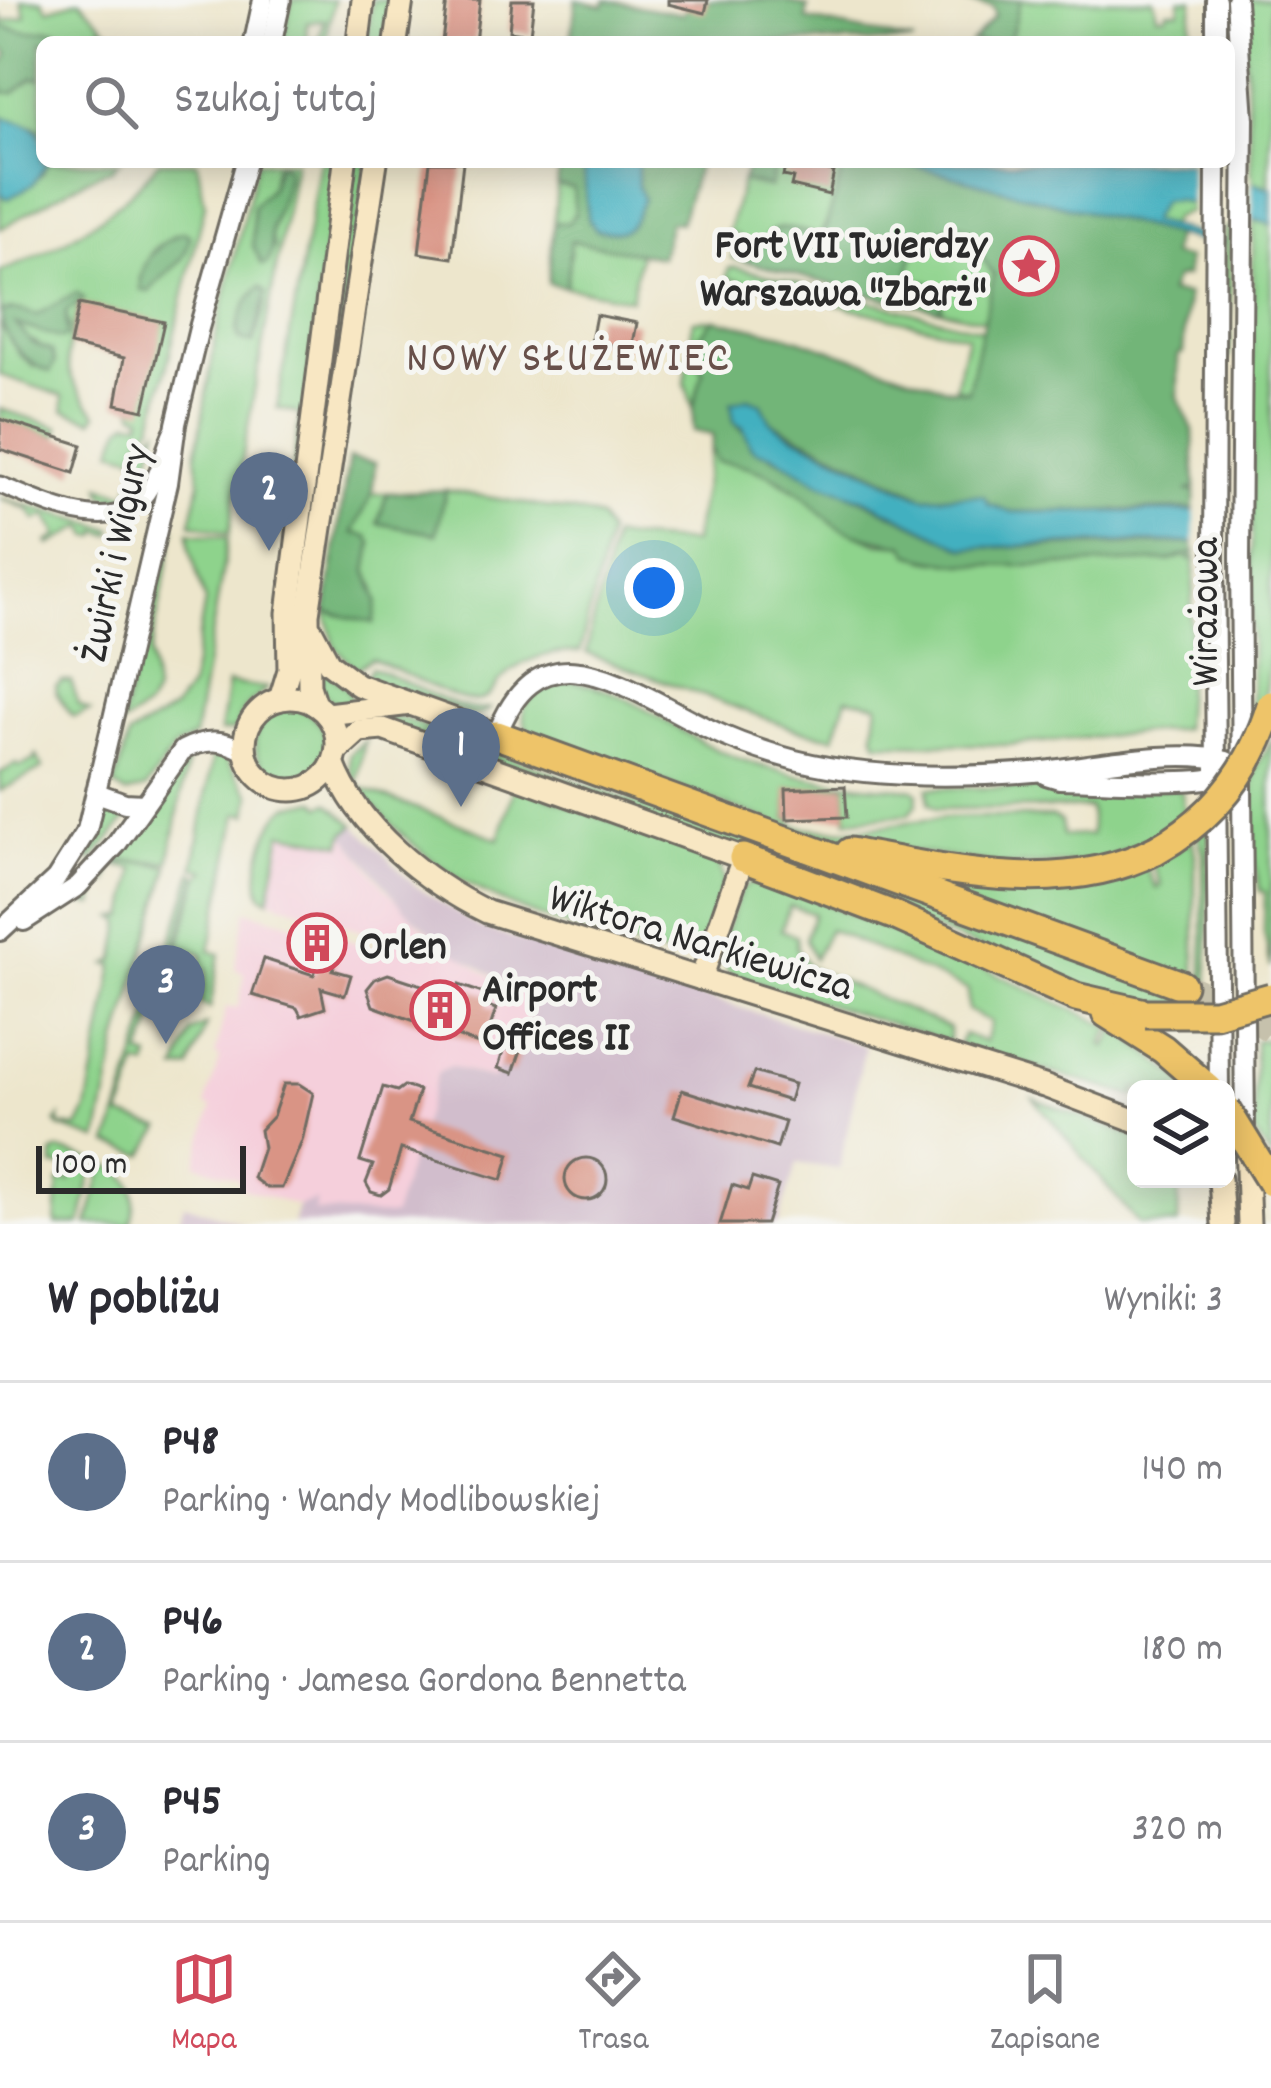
<!DOCTYPE html>
<html lang="pl">
<head>
<meta charset="utf-8">
<style>
  body { margin:0; font-family:Dekko,sans-serif; background:#f7f7f7; color:#2b2b33 }
  .controls { position:absolute; right:36px; bottom:36px; display:grid; overflow:hidden; border-radius:18px; box-shadow:0 6px 30px #0003 }
  .controls button { width:108px; height:108px; display:grid; place-items:center; padding:0; border:0; border-bottom:3px solid #e1e1e2; background:#fff; color:#2b2b33; font:60px sans-serif }
  .scale { position:absolute; left:36px; bottom:30px; width:210px; box-sizing:border-box; padding-left:12px; border:6px solid #2b2b2b; border-top:0; font-size:33px; line-height:42px; white-space:nowrap; color:#2b2b2b; -webkit-text-stroke:9px #f6f6f2; paint-order:stroke }
  .you { position:absolute; left:654px; top:588px; width:42px; height:42px; margin:-30px; border:9px solid #fff; border-radius:50%; background:#1a73e8; box-shadow:0 0 0 18px #1a73e833 }
  .badge { display:grid; place-items:center; width:78px; height:78px; border-radius:50%; background:#d1495b; color:#fff; font-size:39px; font-weight:700 }
  .pin { position:absolute; translate:-50% -99px; filter:drop-shadow(0 3px 6px #0008) }
  .pin::after { content:''; position:absolute; top:63px; width:42px; height:36px; background:inherit; clip-path:polygon(0 0,100% 0,50% 100%) }
  .list { margin:0; padding:0; list-style:none }
  h2 { display:flex; justify-content:space-between; align-items:center; height:156px; margin:0; padding:0 48px; font-size:51px }
  h2 small { font-size:39px; font-weight:400; color:#7c7c81 }
  .list li { display:grid; grid-template-columns:78px 1fr auto; gap:36px; align-items:center; box-sizing:border-box; height:180px; padding:0 48px; border-top:3px solid #e1e1e2 }
  .list b { display:block; font-size:45px; white-space:nowrap }
  .list p { margin:0; font-size:39px; white-space:nowrap; color:#7c7c81 }
  .list em { font-size:39px; font-style:normal; color:#7c7c81 }
  .icon { flex:none; width:66px; height:66px; fill:none; stroke:currentColor; stroke-width:2; stroke-linecap:round; stroke-linejoin:round }
  .map { position:relative; flex:none; width:1271px; height:1224px; overflow:hidden }
  .search { position:absolute; background:#fff; box-shadow:0 6px 30px #0003; left:36px; right:36px; top:36px; height:132px; display:flex; align-items:center; gap:30px; box-sizing:border-box; padding:0 42px; border-radius:18px; color:#7c7c81; font-size:45px }
  .sheet { height:696px; background:#fff }
  nav { display:flex; justify-content:space-around; align-items:center; box-sizing:border-box; height:168px; border-top:3px solid #e1e1e2; background:#fff; font-size:33px; color:#7c7c81 }
  nav a { display:grid; justify-items:center; gap:6px }
  nav .on { color:#d1495b }
  .map>svg:first-child { display:block }
  .built { fill:#f5cfdb }
  .industrial { fill:#d1bdcc }
  .green { fill:#8ed38c; stroke:#5c7f5c; stroke-width:3; fill-rule:evenodd }
  .forest { fill:#72b578; stroke:#4e7052; stroke-width:3 }
  .water { fill:#43b0c0; stroke:#376e76; stroke-width:3 }
  .pier { fill:#ede6cc }
  .building { fill:#d99485 }
  .lines { fill:none; stroke-linecap:round; stroke-linejoin:round }
  .motorway-tunnel { stroke:#c6c1ac; stroke-width:27; stroke-dasharray:27 14; stroke-linecap:butt }
  .minor-casing { stroke:#6f6c63; stroke-width:21 }
  .tertiary-casing { stroke:#6f6c63; stroke-width:24 }
  .secondary-casing { stroke:#6f6c63; stroke-width:27 }
  .motorway-casing { stroke:#6f6c63; stroke-width:33 }
  .minor { stroke:#fff; stroke-width:15 }
  .tertiary { stroke:#fff; stroke-width:18 }
  .secondary { stroke:#f8e7c3; stroke-width:21 }
  .motorway { stroke:#eec469; stroke-width:27 }
  .motorway-bridge-casing { stroke:#6f6c63; stroke-width:33; stroke-linecap:butt }
  .motorway-bridge { stroke:#eec469; stroke-width:27 }
  .labels { text-anchor:middle; stroke-width:10; stroke-linejoin:round; paint-order:stroke }
  .poi-label { font-size:42px; font-weight:bold; fill:#2b2b2b; stroke:#f6f6f2; text-anchor:start }
  .street-label { font-size:42px; fill:#2b2b2b; stroke:#f6f6f2 }
  .neighbourhood-label { font-size:45px; letter-spacing:3px; fill:#68504a; stroke:#f6f6f2 }
</style>
</head>
<body>
<div class="map">
<svg width="1271" height="1224" viewBox="0 0 1271 1224">
  <rect width="100%" height="100%" fill="#f6f6f2"/>
  <filter id="ink" filterUnits="userSpaceOnUse"><feTurbulence type="fractalNoise" baseFrequency=".00833" numOctaves="2"/><feDisplacementMap in="SourceGraphic" scale="24" xChannelSelector="R" yChannelSelector="G"/><feConvolveMatrix kernelMatrix="1 2 1 2 8 2 1 2 1" color-interpolation-filters="sRGB"/></filter>
  <filter id="wash" filterUnits="userSpaceOnUse"><feTurbulence type="fractalNoise" baseFrequency=".004" numOctaves="4" result="noise"/><feDisplacementMap in="SourceGraphic" scale="48" xChannelSelector="R" yChannelSelector="G"/><feGaussianBlur stdDeviation="2.7" result="paint"/><feColorMatrix in="noise" values="0 0 0 0 0 0 0 0 0 0 0 0 0 0 0 0 0 1.4 0 .05"/><feComposite in="paint" operator="in"/></filter>
  <g filter="url(#wash)">
    <rect width="100%" height="100%" fill="#ede6cc"/>
    <polygon class="built" points="282,833 342,844 344,834 383,886 422,927 482,971 534,998 517,1052 504,1048 494,1080 450,1066 438,1072 393,1217 313,1211 316,1202 302,1207 281,1201 241,1188 237,1178 196,1164 212,1108 205,1105 220,1057 215,1055 226,1007 238,1007 245,973 235,969 246,910 378,949 382,938 269,899"/>
    <g class="industrial">
      <polygon points="355,825 414,885 480,928 865,1046 839,1169 797,1163 778,1224 293,1224 298,1206 317,1200 314,1211 393,1216 438,1072 450,1066 493,1080 498,1068 513,1073 534,999 452,951 404,909 344,834"/>
      <polygon points="184,1204 245,1224 178,1224"/>
    </g>
    <g class="green">
      <path d="M21,0H42L48,9L80,0L120,42L102,26L84,42H70C56,19 42,35 21,31C14,30 7,27 0,25V13L3,22L26,16Z"/>
      <polygon points="292,0 334,0 326,42 318,42 325,20 308,23 307,42 283,42"/>
      <polygon points="372,0 393,0 388,42 367,42"/>
      <polygon points="1021,0 1154,0 1157,15 1166,15 1167,11 1180,11 1180,0 1193,0 1189,42 1009,42"/>
      <polygon points="1242,0 1271,0 1269,187 1252,182"/>
      <polygon points="32,78 42,78 42,134 37,127 0,118 0,91"/>
      <path d="M48,162H119L110,170C97,170 20,218 0,229V194L3,197L42,174Z"/>
      <path d="M158,162H197L205,205L153,424L143,435L134,456L113,450L122,426L129,421L141,422L143,416L135,413L133,408L163,323L79,304C66,360 56,365 97,414L93,420L64,410L63,396L0,375V324L19,354L34,367L37,343L25,337L16,324L41,332L69,329L66,311L83,299L77,293L36,315L11,309L0,313V272C59,249 120,213 158,162ZM176,234L189,236C189,262 168,270 152,287L140,278L153,250Z"/>
      <path d="M257,162H295L229,534L191,523L200,482L196,456L218,325ZM274,168L287,179L271,233L274,247L253,229V206L271,187ZM265,304L256,335L245,342L239,339L236,330L247,309Z"/>
      <polygon points="320,162 336,162 290,526 284,531 300,414 277,408"/>
      <polygon points="354,162 367,162 304,570 302,570"/>
      <path d="M776,162H843C840,183 832,220 819,235C768,224 780,221 746,262L732,258L736,245L742,240L738,235L728,233L742,181L769,187Z"/>
      <polygon points="557,185 573,188 575,213 568,223 554,223"/>
      <polygon points="1176,200 1190,204 1190,211 1173,218 1169,227 1149,222 1162,201"/>
      <polygon points="1253,220 1270,224 1271,238 1271,649 1265,691 1251,733"/>
      <path d="M959,225L971,230L978,251L994,275L987,321L941,310L942,304L909,271C914,241 931,231 959,225Z"/>
      <polygon points="1225,228 1230,229 1231,340 1229,357 1223,367"/>
      <polygon points="571,240 640,252 631,299 566,287"/>
      <polygon points="735,267 984,330 968,391 955,387 967,336 731,279 727,277 729,268"/>
      <polygon points="714,319 698,339 704,370 693,408 685,383 693,321"/>
      <polygon points="0,409 59,427 56,437 0,419"/>
      <polygon points="158,429 143,489 123,500 104,496 101,486 128,494 147,438"/>
      <polygon points="711,448 717,462 731,459 765,472 804,496 839,527 879,543 906,545 927,560 983,564 1169,561 1195,552 1195,557 1186,559 1195,560 1183,729 1008,745 878,743 874,734 878,704 847,698 834,737 795,729 586,653 613,537 693,543"/>
      <path d="M446,490L586,514L599,518L608,534L580,652C552,651 523,658 502,679C493,688 490,701 475,701C451,701 398,668 371,659L356,669L335,647L326,612L374,622L376,589L367,571L372,543L353,534L355,522L372,494L387,493L378,523L436,534Z"/>
      <polygon points="0,498 113,529 111,535 99,531 97,536 90,536 85,526 50,545 48,542 58,536 47,515 36,520 28,509"/>
      <polygon points="168,527 175,529 150,654 155,693 147,708 121,726"/>
      <polygon points="189,532 228,538 194,737 174,748 146,788 126,794 114,786 129,736 174,709 190,687 205,601 190,548"/>
      <path d="M318,664L349,690L352,708C323,702 319,692 318,664Z"/>
      <path d="M371,668C403,677 463,718 491,708L482,714L470,715L366,678Z"/>
      <polygon points="62,681 71,682 79,705 90,711 73,717 56,693 56,686"/>
      <path d="M569,681C627,687 670,730 722,752C784,778 848,785 914,789L918,793L917,804L909,814L847,820L845,786L787,789V819H792L793,825C844,838 895,821 946,818C981,816 1017,818 1052,817L1061,822L1063,836L1091,835L1090,808L937,809L929,803L928,788H1175L1182,792L1186,820L1172,830L1098,862L1007,866L809,835L531,735C509,703 540,686 569,681Z"/>
      <polygon points="228,683 267,688 245,708 235,730 220,732"/>
      <circle cx="290" cy="743" r="35"/>
      <polygon points="378,715 404,719 703,827 910,875 1146,867 1156,888 1161,885 1152,864 1192,839 1195,855 1195,1005 1133,1001 1063,979 378,720"/>
      <polygon points="1271,738 1271,967 1264,932 1265,892 1260,891 1254,860 1253,776"/>
      <path d="M365,741L356,786L499,839L515,785L718,860L724,881L702,943H697L689,955L670,956C557,923 467,906 384,816C365,796 347,783 350,754Z"/>
      <polygon points="214,749 219,750 251,795 248,814 238,813 210,951 220,954 210,1008 200,1003 207,970 200,967 203,954 179,946 200,876 206,871 194,867"/>
      <polygon points="36,754 43,768 0,791 0,773 17,764 20,767 36,759"/>
      <polygon points="188,758 169,862 114,860"/>
      <path d="M317,801L321,806L329,803L355,825L344,834L342,844L282,833L269,899L262,896C251,877 267,818 288,807C296,803 308,802 317,801Z"/>
      <polygon points="109,807 130,814 92,861 88,858 100,837"/>
      <polygon points="1209,826 1208,1004 1203,1004 1203,854 1198,834"/>
      <polygon points="144,862 169,866 118,1042 98,1140 59,1127 56,1122 60,1118 59,1126 78,1128 87,1110 114,965 108,964 116,959 122,922 116,918 126,917 135,869 112,865 108,882 98,881 94,905 71,901 111,863"/>
      <polygon points="193,872 197,875 161,996 173,1001 172,1006 159,1006 141,1055 150,1058 147,1067 138,1065 121,1116 161,1128 144,1155 109,1144"/>
      <polygon points="762,878 955,955 1111,1027 1102,1044 1106,1047 1116,1028 1193,1089 1136,1089 1136,1097 958,1045 964,1034 985,1042 991,1022 968,1010 968,990 829,929 814,959 805,939 814,914 790,906 781,930 796,936 797,949 809,967 949,1028 949,1042 735,976 727,971 724,952 719,949 742,888"/>
      <polygon points="206,1025 190,1068 177,1070 191,1032"/>
      <polygon points="1255,1040 1271,1040 1271,1160 1254,1131"/>
      <polygon points="1034,1099 1136,1137 1136,1179 1179,1179 1178,1224 1139,1224"/>
      <polygon points="60,1150 94,1161 81,1224 56,1224 59,1181 70,1181 70,1167 53,1166 53,1153"/>
      <path d="M104,1164C135,1176 140,1193 130,1224H88Z"/>
    </g>
    <g class="forest">
      <polygon points="576,0 604,6 605,0 683,14 693,0 783,0 808,7 806,19 914,42 708,42 682,36 674,42 603,38 571,42"/>
      <polygon points="951,0 1021,0 1009,42 971,42 995,16 993,7"/>
      <path d="M0,25C7,27 14,30 21,31C42,35 56,19 70,42H42V78H32L14,93L3,92L0,67L8,54L0,46Z"/>
      <polygon points="560,162 583,162 588,219 638,186 638,162 699,162 680,223 670,222 661,257 571,241 566,287 548,283 554,223 568,223 575,213 573,188 557,185"/>
      <polygon points="749,162 776,162 769,187 742,181"/>
      <path d="M843,162H901L1174,235L1171,255L1187,259L1186,276L1174,279L1169,293L1187,295L1183,353L1178,355V398L1193,430L1195,488L1186,491H1195V509L1011,512L987,503L984,496L977,495L925,497L771,422H734L748,435L750,446L964,548L1195,543V552L1169,561C1101,562 971,575 910,554L905,545C884,540 862,538 841,528C826,521 816,506 804,496C777,475 748,463 717,462L711,448L713,435L693,431V408L703,371L693,360L694,342L714,319L783,334L946,388L968,391L994,275L978,251L971,230L959,225C931,231 914,241 909,271L914,279L928,282L940,291L941,310L883,298L746,262C781,222 767,224 819,235L825,230C831,206 840,186 843,162Z"/>
      <path d="M277,164L287,168C287,188 277,207 272,226C269,242 276,250 267,264L262,265L253,246V206L271,187Z"/>
      <path d="M184,232L190,236C187,265 164,271 149,292L141,290C139,261 159,242 184,232Z"/>
      <path d="M260,287L266,293L253,343L239,339C234,324 248,296 260,287Z"/>
      <path d="M77,293L84,299L66,311L67,337L60,338L16,324L32,343L52,351L55,363L50,372C27,365 0,336 1,311L21,310L36,315Z"/>
      <polygon points="349,458 375,463 372,494 353,533 368,536 372,543 367,571 378,601 374,623 326,612"/>
      <polygon points="446,490 436,534 378,523 387,493"/>
    </g>
    <g class="water">
      <path d="M3,117C38,127 42,124 42,162H48L32,185L8,199L0,194Z"/>
      <path d="M583,162H638V186L643,199C631,229 630,235 596,230L588,219Z"/>
      <polygon points="901,162 1185,162 1271,188 1271,224 1176,200 1162,201 1150,221 1221,241 1219,247"/>
      <polygon points="748,398 761,403 771,422 786,432 910,492 925,497 977,495 984,496 988,504 1011,512 1250,511 1250,543 1131,542 964,548 864,499 821,483 773,455 756,451 750,446 743,427 734,422 731,403"/>
    </g>
    <g class="pier">
      <polygon points="1190,162 1252,176 1253,226 1229,220 1228,208 1227,219 1190,210"/>
      <polygon points="1195,503 1251,504 1251,549 1195,549"/>
    </g>
    <g id="blocks">
      <g class="building">
        <polygon points="447,0 480,0 475,42 442,42"/>
        <polygon points="512,0 534,0 530,34 509,31"/>
        <polygon points="668,0 708,0 705,13 668,4"/>
        <polygon points="430,162 463,162 452,258 419,253"/>
        <polygon points="786,162 834,172 829,195 791,186 793,178 783,176"/>
        <polygon points="79,304 164,322 144,410 116,404 124,358 70,345"/>
        <polygon points="596,315 637,323 632,349 591,341"/>
        <polygon points="0,419 82,445 74,473 0,449"/>
        <polygon points="845,786 847,817 787,819 786,789"/>
        <polygon points="298,928 342,941 333,970 351,975 345,995 321,988 325,1008 301,1016 297,1008 252,995 264,959 314,975 320,954 293,946"/>
        <polygon points="388,974 455,996 459,985 491,996 487,1006 496,1009 484,1046 373,1006 367,989 375,979"/>
        <polygon points="504,1048 520,1053 513,1073 498,1068"/>
        <polygon points="754,1072 794,1084 789,1101 748,1088"/>
        <polygon points="284,1084 299,1084 313,1093 302,1141 282,1188 267,1188 253,1178 263,1148 260,1130 273,1116"/>
        <polygon points="404,1086 419,1091 409,1122 510,1154 502,1180 401,1149 389,1189 381,1195 371,1192 366,1183 373,1165 360,1161 383,1087 397,1091"/>
        <polygon points="682,1090 785,1122 777,1148 674,1116"/>
        <circle cx="586" cy="1179" r="21"/>
        <polygon points="752,1178 778,1186 766,1224 720,1224 732,1185 748,1190"/>
      </g>
    </g>
  </g>
  <g filter="url(#ink)">
    <use href="#blocks" fill-opacity="0" stroke="#6f6c63" stroke-width="3"/>
    <g class="lines">
      <polyline class="motorway-tunnel" points="1182,985 1252,1016 1271,1030"/>
      <g class="minor-casing">
        <path id="minor" d="M0,485C41,501 114,540 147,493C159,476 163,451 172,432"/>
      </g>
      <g class="tertiary-casing">
        <g id="tertiary">
          <polyline points="1216,0 1216,42"/>
          <polyline points="1236,0 1244,119 1240,557 1245,1132"/>
          <polyline points="254,42 263,0"/>
          <polyline points="272,42 281,0"/>
          <polyline points="1216,162 1214,557 1219,1089"/>
          <path d="M497,735C541,616 633,693 709,729C736,742 765,752 795,760C870,779 957,778 1033,772C1086,767 1177,747 1226,761"/>
          <path d="M1046,775L1059,779C1094,779 1201,787 1227,774"/>
          <polyline points="97,793 125,803 144,804"/>
          <path d="M24,921L78,886L116,845L183,750C206,738 223,739 245,751"/>
          <polyline points="0,931 56,879 87,830 168,483 176,424 199,328 246,162"/>
        </g>
      </g>
      <g class="secondary-casing">
        <g id="secondary">
          <polyline points="358,42 363,0"/>
          <polyline points="396,42 402,0"/>
          <polyline points="312,631 329,663 358,685 497,735"/>
          <circle cx="291" cy="744" r="46"/>
          <polyline points="280,699 289,670 288,613 345,162"/>
          <polyline points="315,705 309,686 308,614 376,162"/>
          <polyline points="327,714 411,704"/>
          <polyline points="337,751 359,731 383,729 743,858 701,979"/>
          <path d="M333,763C357,828 426,882 487,912L1044,1086L1136,1121"/>
          <polyline points="1246,1143 1249,1224"/>
          <polyline points="1220,1179 1223,1224"/>
        </g>
      </g>
      <g class="motorway-casing">
        <g id="motorway">
          <polyline points="497,735 1182,985"/>
          <path d="M850,852C947,870 1063,898 1156,850"/>
          <polyline points="743,858 896,916 1076,997 1145,1013"/>
          <polyline points="1106,1013 1163,1049 1209,1089"/>
        </g>
      </g>
      <use href="#minor" class="minor"/>
      <use href="#tertiary" class="tertiary"/>
      <use href="#secondary" class="secondary"/>
      <use href="#motorway" class="motorway"/>
      <g class="motorway-bridge-casing">
        <g id="motorway-bridge">
          <path d="M1156,850C1214,818 1252,768 1271,705"/>
          <polyline points="1145,1013 1215,1013 1271,997"/>
          <polyline points="1226,1109 1271,1182"/>
        </g>
      </g>
      <use href="#motorway-bridge" class="motorway-bridge"/>
    </g>
  </g>
  <defs>
    <g id="sight-ring" transform="scale(3)"><circle r="9.5" fill="#f6f6f2" stroke="#d1495b" stroke-width="1.5"/><path d="M0-6L1.8-2.2L6-1.7L2.9 1.2L3.7 5.4L0 3.3L-3.7 5.4L-2.9 1.2L-6-1.7L-1.8-2.2Z" fill="#d1495b"/></g>
    <g id="building-ring" transform="scale(3)"><circle r="9.5" fill="#f6f6f2" stroke="#d1495b" stroke-width="1.5"/><path d="M-4-6H4V6H1V3H-1V6H-4ZM-2.5-4.3h1.7v1.8h-1.7ZM.8-4.3h1.7v1.8H.8ZM-2.5-1h1.7V.8h-1.7ZM.8-1h1.7V.8H.8Z" fill="#d1495b"/></g>
  </defs>
  <g fill-rule="evenodd">
    <use href="#sight-ring" x="1029" y="266"/>
    <use href="#building-ring" x="317" y="943"/>
    <use href="#building-ring" x="440" y="1010"/>
  </g>
  <g class="labels">
    <g class="poi-label">
      <text x="987" y="257" text-anchor="end">Fort VII Twierdzy<tspan x="987" dy="48">Warszawa "Zbarż"</tspan></text>
      <text x="359" y="958">Orlen</text>
      <text x="482" y="1001">Airport<tspan x="482" dy="48">Offices II</tspan></text>
    </g>
    <g class="street-label">
      <text transform="translate(112 553) rotate(-78)" y="15">Żwirki i Wigury</text>
      <text transform="translate(1202 612) rotate(-90)" y="15">Wirażowa</text>
      <text transform="translate(702 939) rotate(17)" y="15">Wiktora Narkiewicza</text>
    </g>
    <g class="neighbourhood-label">
      <text x="569" y="370">NOWY SŁUŻEWIEC</text>
    </g>
  </g>
</svg>
<div class="controls">
<button><svg class="icon" aria-label="layers" viewBox="0 0 24 24"><path d="M12 4l9 5-9 5-9-5zM3 14l9 5 9-5"/></svg></button>
</div>
<div class="scale">100 m</div>
<div class="you"></div>
<div class="pin badge" style="left:461px;top:807px;background:#5c6f8a">1</div>
<div class="pin badge" style="left:269px;top:551px;background:#5c6f8a">2</div>
<div class="pin badge" style="left:166px;top:1044px;background:#5c6f8a">3</div>
<div class="search"><svg class="icon" aria-label="search" viewBox="0 0 24 24"><circle cx="10" cy="10" r="6"/><path d="M15 15l6 6"/></svg>Szukaj tutaj</div>
</div>
<section class="sheet">
<h2>W pobliżu<small>Wyniki: 3</small></h2>
<ul class="list">
<li><span class="badge" style="background:#5c6f8a">1</span><div><b>P48</b><p>Parking · Wandy Modlibowskiej</p></div><em>140 m</em></li>
<li><span class="badge" style="background:#5c6f8a">2</span><div><b>P46</b><p>Parking · Jamesa Gordona Bennetta</p></div><em>180 m</em></li>
<li><span class="badge" style="background:#5c6f8a">3</span><div><b>P45</b><p>Parking</p></div><em>320 m</em></li>
</ul>
</section>
<nav>
<a class="on"><svg class="icon" aria-label="map" viewBox="0 0 24 24"><path d="M3 6l6-2 6 2 6-2v14l-6 2-6-2-6 2zM9 4v14M15 6v14"/></svg>Mapa</a>
<a><svg class="icon" aria-label="directions" viewBox="0 0 24 24"><path d="M12 3l9 9-9 9-9-9zM9 14v-3h6M13 9l2 2-2 2"/></svg>Trasa</a>
<a><svg class="icon" aria-label="saved" viewBox="0 0 24 24"><path d="M7 4h10v16l-5-4-5 4z"/></svg>Zapisane</a>
</nav>
</body>
</html>
